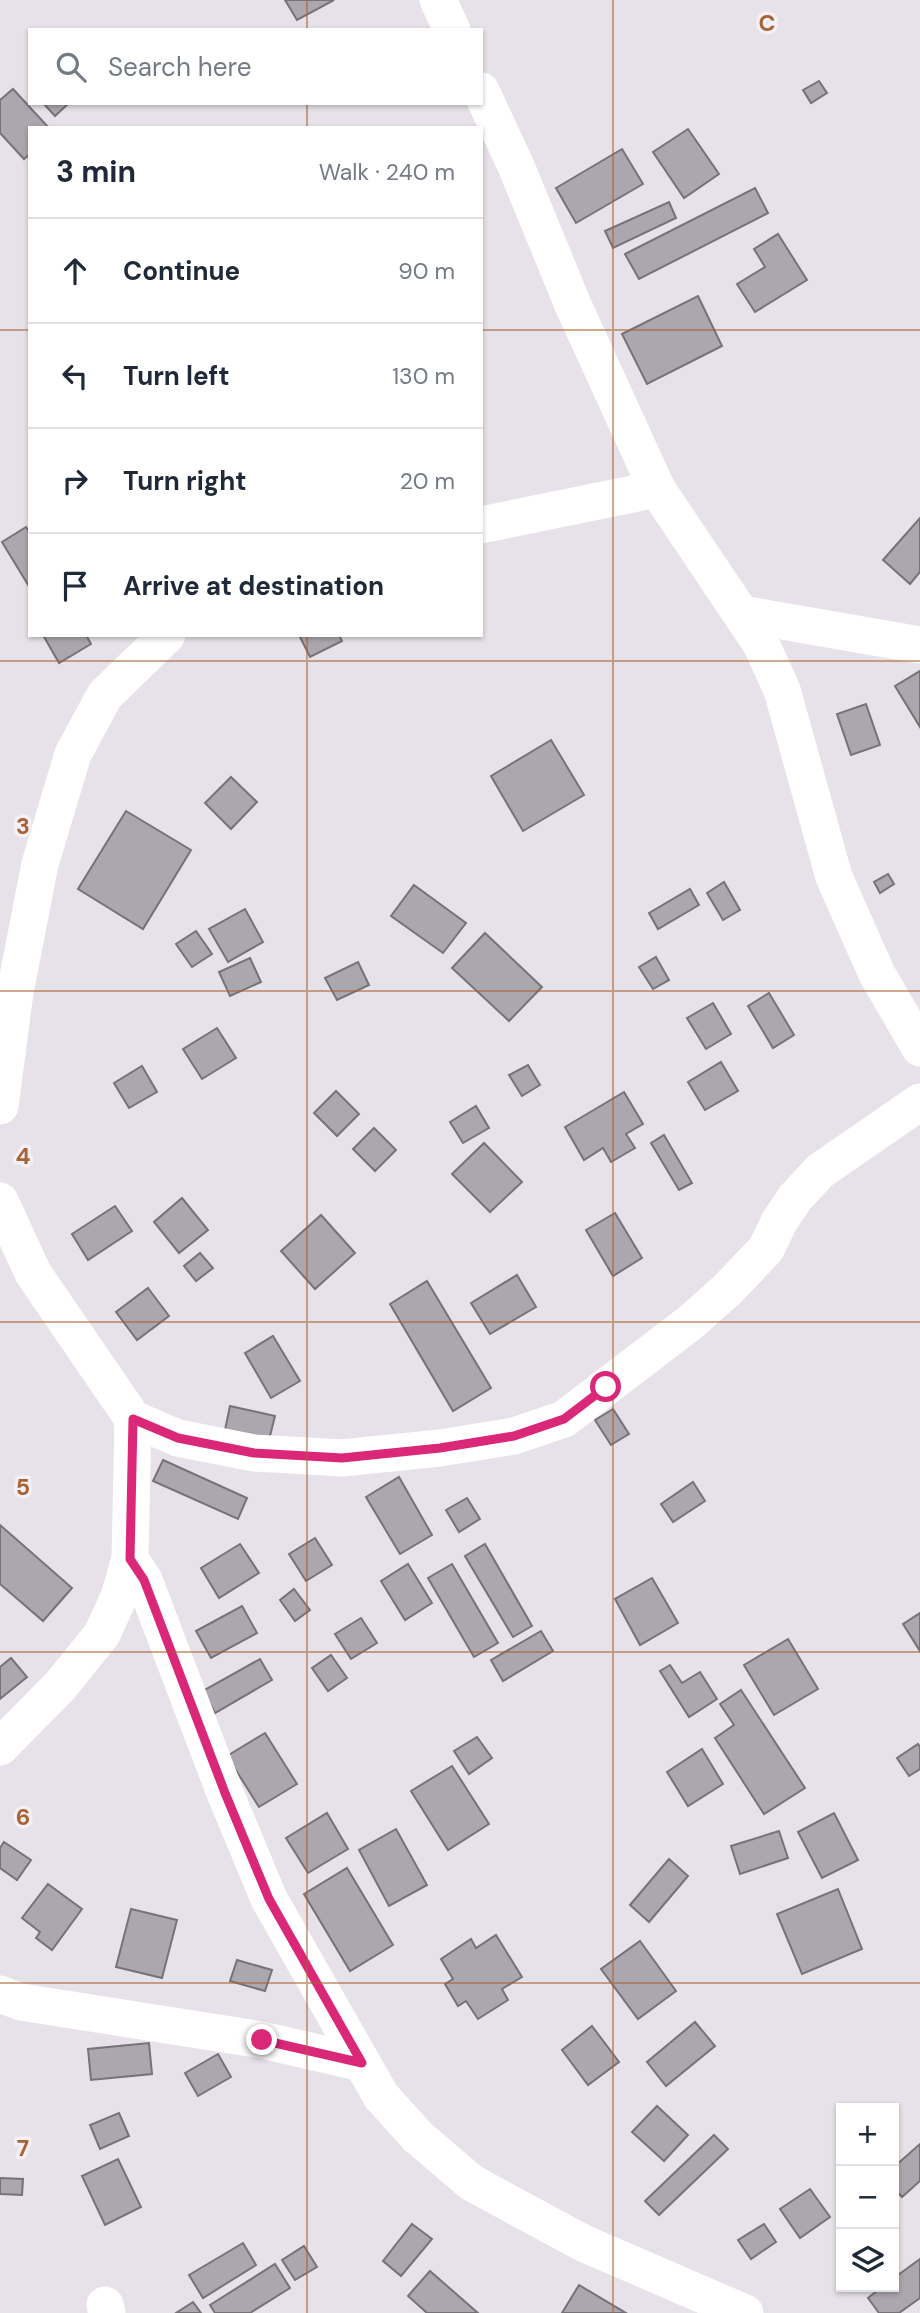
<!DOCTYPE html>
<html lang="en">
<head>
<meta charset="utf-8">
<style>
  body { margin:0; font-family:"DM Sans",sans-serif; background:#f6f6f7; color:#1f2937 }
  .controls { position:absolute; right:21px; bottom:21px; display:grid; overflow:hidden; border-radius:0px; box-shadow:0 2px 5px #0004 }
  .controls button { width:63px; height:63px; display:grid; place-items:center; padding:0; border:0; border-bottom:2px solid #e0e1e3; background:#fff; color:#1f2937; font:35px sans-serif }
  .stop { position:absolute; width:21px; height:21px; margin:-16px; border:5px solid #db2777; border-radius:50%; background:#fff }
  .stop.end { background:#db2777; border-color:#fff; box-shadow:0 2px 7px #0008 }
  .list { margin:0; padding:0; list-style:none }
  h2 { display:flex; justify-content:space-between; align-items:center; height:91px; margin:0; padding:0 28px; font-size:30px }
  h2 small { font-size:23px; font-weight:400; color:#747a83 }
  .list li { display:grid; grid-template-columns:46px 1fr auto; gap:21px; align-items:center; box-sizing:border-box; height:105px; padding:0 28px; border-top:2px solid #e0e1e3 }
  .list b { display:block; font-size:26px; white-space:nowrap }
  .list em { font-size:23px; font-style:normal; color:#747a83 }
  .icon { flex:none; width:38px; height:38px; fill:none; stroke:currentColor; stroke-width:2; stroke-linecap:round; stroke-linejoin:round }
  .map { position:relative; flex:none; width:920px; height:2313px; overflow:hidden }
  .search { position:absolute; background:#fff; box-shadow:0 2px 5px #0004; left:28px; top:28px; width:455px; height:77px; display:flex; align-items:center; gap:18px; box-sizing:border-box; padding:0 24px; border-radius:0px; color:#747a83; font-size:26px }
  .panel { position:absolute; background:#fff; box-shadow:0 2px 5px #0004; left:28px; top:126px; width:455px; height:511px; border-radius:0px }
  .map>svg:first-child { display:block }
  .building { fill:#aca7ae; stroke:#777278; stroke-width:2 }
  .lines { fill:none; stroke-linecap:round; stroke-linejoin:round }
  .minor { stroke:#fff; stroke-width:37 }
  .route { stroke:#db2777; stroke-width:9 }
  .grid { fill:none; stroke:#a76333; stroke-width:2; stroke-opacity:0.55 }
  .grid-label { font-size:23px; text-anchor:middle; font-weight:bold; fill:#a76333; stroke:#f5eff6; stroke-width:7; stroke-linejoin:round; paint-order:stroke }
</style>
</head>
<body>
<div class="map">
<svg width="920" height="2313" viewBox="0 0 920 2313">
  <rect width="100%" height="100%" fill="#e7e2e9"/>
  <g class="building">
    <polygon points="285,0 334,0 297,20"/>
    <polygon points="819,81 827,93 811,103 803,90"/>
    <polygon points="13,89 49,128 30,128 30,154 24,159 0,133 0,100"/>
    <polygon points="43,103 69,103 55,116"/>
    <polygon points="688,129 719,174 684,198 653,152"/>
    <polygon points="622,149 643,184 576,223 556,188"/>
    <polygon points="755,188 768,213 639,279 625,254"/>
    <polygon points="669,202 676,218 613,248 605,231"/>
    <polygon points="778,234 807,280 755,312 737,284 765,267 754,249"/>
    <polygon points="698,296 722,346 647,384 622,334"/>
    <polygon points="920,518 920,572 910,584 883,560"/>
    <polygon points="26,527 30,533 30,588 2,542"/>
    <polygon points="43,635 86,635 91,644 59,663"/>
    <polygon points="299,635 339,635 342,641 310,657"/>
    <polygon points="920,671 920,727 895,686"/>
    <polygon points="866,704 880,745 851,755 837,714"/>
    <polygon points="551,740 584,795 523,831 491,776"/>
    <polygon points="231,777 257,802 231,829 205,803"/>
    <polygon points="126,811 191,850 143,929 78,889"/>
    <polygon points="888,874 894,884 880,893 874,882"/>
    <polygon points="724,882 740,910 723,920 707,893"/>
    <polygon points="414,885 466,923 443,953 391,916"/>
    <polygon points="690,889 699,905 658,929 649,913"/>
    <polygon points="245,909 263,942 228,962 209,929"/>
    <polygon points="196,931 212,954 192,967 176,944"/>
    <polygon points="485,933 542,987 509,1021 452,968"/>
    <polygon points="656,957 669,980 653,989 639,967"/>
    <polygon points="250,958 261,982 230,996 219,972"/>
    <polygon points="358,962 369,985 337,1000 325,978"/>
    <polygon points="769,993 794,1035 773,1048 748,1006"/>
    <polygon points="713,1003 731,1034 706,1049 687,1018"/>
    <polygon points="217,1028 236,1058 202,1079 183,1049"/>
    <polygon points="721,1062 738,1091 705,1110 688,1082"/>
    <polygon points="528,1065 540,1085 522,1096 509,1075"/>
    <polygon points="142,1066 157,1092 129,1108 114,1083"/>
    <polygon points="336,1091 359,1114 337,1136 314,1113"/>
    <polygon points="624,1092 643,1124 626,1134 635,1148 611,1162 603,1148 584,1160 565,1127"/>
    <polygon points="476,1106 489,1128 463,1143 450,1122"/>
    <polygon points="374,1128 396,1150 375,1171 353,1149"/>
    <polygon points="664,1135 692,1183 679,1190 651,1143"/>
    <polygon points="484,1143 522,1182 490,1212 452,1174"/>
    <polygon points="182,1198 208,1230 179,1253 154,1222"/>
    <polygon points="115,1206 132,1231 88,1260 72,1234"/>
    <polygon points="615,1213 642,1258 613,1276 586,1230"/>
    <polygon points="321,1215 355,1253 315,1289 281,1251"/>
    <polygon points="200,1253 213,1268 196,1281 184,1266"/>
    <polygon points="517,1275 536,1307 490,1334 471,1303"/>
    <polygon points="427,1281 491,1388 453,1411 390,1304"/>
    <polygon points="148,1288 169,1316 137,1340 116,1312"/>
    <polygon points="273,1336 300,1381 271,1398 245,1353"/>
    <polygon points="230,1406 275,1416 269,1440 225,1430"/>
    <polygon points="613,1409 629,1434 611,1445 595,1420"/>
    <polygon points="163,1460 247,1498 238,1519 153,1481"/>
    <polygon points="399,1477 432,1535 400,1554 366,1497"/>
    <polygon points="693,1482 705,1501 673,1522 661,1504"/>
    <polygon points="467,1498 480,1519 459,1532 446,1510"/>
    <polygon points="0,1525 72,1588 43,1621 0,1584"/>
    <polygon points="315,1538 332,1565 306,1581 289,1554"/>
    <polygon points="240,1544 259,1573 219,1598 201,1568"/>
    <polygon points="485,1544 532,1626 513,1637 465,1556"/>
    <polygon points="408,1564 432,1603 405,1620 381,1581"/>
    <polygon points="452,1564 498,1643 474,1657 428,1578"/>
    <polygon points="652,1578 678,1623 640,1645 615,1599"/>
    <polygon points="294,1589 310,1610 295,1621 280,1600"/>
    <polygon points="242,1606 257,1633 211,1658 196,1631"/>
    <polygon points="920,1613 920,1651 903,1624"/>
    <polygon points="361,1618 377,1643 351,1659 335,1634"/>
    <polygon points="541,1631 553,1651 503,1681 491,1660"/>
    <polygon points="788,1639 818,1689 774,1715 744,1665"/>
    <polygon points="331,1655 347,1678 328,1691 312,1668"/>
    <polygon points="11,1658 27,1677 0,1699 0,1667"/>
    <polygon points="260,1659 272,1680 215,1713 203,1691"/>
    <polygon points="670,1665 682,1683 700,1672 717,1699 689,1717 660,1671"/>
    <polygon points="741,1690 805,1788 764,1814 715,1738 734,1725 720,1704"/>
    <polygon points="265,1733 297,1784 259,1807 227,1756"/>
    <polygon points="477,1737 492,1758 469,1774 454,1751"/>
    <polygon points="918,1744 920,1747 920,1769 909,1776 897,1758"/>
    <polygon points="702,1749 723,1784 688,1806 667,1772"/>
    <polygon points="452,1766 489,1824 448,1850 411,1791"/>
    <polygon points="327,1813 348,1849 308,1873 286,1838"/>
    <polygon points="834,1813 858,1860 822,1878 798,1832"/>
    <polygon points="396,1829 427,1885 389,1906 359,1850"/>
    <polygon points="779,1831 788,1858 740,1874 731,1846"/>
    <polygon points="4,1842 31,1860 17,1880 0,1868 0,1848"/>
    <polygon points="669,1859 688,1876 649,1922 630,1905"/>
    <polygon points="347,1868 393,1945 350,1971 304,1894"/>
    <polygon points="48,1884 82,1909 52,1950 36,1938 40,1932 22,1918"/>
    <polygon points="838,1889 862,1949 802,1974 777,1914"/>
    <polygon points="131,1909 177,1920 162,1978 116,1967"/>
    <polygon points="496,1935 522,1977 502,1989 508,2000 478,2019 466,2001 458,2006 445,1984 453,1979 441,1959 471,1939 476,1948"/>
    <polygon points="640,1941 676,1991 638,2019 601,1969"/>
    <polygon points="237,1960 272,1970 265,1991 230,1981"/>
    <polygon points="695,2022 715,2046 666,2086 647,2062"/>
    <polygon points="592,2026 619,2062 588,2085 562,2050"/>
    <polygon points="149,2043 152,2074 91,2080 88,2049"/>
    <polygon points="218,2054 231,2077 198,2096 185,2073"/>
    <polygon points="657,2106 688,2135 664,2161 632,2132"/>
    <polygon points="119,2113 129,2136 100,2149 90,2125"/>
    <polygon points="714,2135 728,2149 659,2215 645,2201"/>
    <polygon points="920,2144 920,2181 902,2197 894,2188 894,2167"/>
    <polygon points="118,2159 141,2207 105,2225 82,2176"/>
    <polygon points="0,2178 23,2179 22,2195 0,2194"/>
    <polygon points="810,2189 830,2217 800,2238 780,2209"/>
    <polygon points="412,2224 432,2239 401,2276 383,2261"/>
    <polygon points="764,2224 776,2242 751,2259 738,2240"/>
    <polygon points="243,2243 256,2265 203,2298 189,2275"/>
    <polygon points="304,2246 317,2267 295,2280 282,2260"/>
    <polygon points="920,2259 920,2298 899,2313 879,2313 868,2298 882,2287 894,2287 894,2278"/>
    <polygon points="275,2264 290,2288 250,2313 215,2313 210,2305"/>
    <polygon points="430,2271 478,2313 427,2313 408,2296"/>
    <polygon points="579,2285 626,2313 562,2313"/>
    <polygon points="193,2302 201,2313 176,2313"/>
  </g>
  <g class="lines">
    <g class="minor">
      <polyline points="438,0 452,30"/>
      <polyline points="481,91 516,166 573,305 657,489 761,644 782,690 834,877 877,974 920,1048"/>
      <polyline points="481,525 657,489"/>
      <polyline points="742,614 920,645"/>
      <polyline points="0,1106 15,992 40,864 73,754 105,695 167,635"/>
      <polyline points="0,1201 33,1273 133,1419 178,1438 254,1453 342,1458 440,1448 514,1436 564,1419 691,1322 728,1289 766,1249 779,1222 795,1198 820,1171 920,1102"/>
      <polyline points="130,1559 144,1580 225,1793 269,1899 381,2096 418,2137 472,2183 583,2243 745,2313"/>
      <polyline points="0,1747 61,1685 102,1634 119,1597 130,1559 133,1419"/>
      <polyline points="0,1994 21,2002 262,2040 362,2063"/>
      <polyline points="105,2305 107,2313"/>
    </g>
  </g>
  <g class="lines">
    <polyline class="route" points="262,2040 362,2063 269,1899 225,1793 144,1580 130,1559 133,1419 178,1438 254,1453 342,1458 440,1448 514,1436 564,1419 606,1387"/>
  </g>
  <path class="grid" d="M307,0V30M613,0V2313M307,103V128M0,330H30M481,330H920M307,635V2313M0,661H920M0,991H920M0,1322H920M0,1652H920M0,1983H920"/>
  <g class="grid-label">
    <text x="767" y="31">C</text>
    <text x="23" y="834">3</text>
    <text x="23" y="1164">4</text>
    <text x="23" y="1495">5</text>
    <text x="23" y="1825">6</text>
    <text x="23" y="2156">7</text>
  </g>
</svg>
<div class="controls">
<button>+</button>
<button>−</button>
<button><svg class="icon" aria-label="layers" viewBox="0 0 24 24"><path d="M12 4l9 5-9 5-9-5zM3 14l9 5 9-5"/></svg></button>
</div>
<div class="stop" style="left:606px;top:1387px"></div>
<div class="stop end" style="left:262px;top:2040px"></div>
<div class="search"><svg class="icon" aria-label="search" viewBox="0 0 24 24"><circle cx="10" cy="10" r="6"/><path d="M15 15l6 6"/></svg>Search here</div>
<section class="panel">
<h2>3 min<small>Walk · 240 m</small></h2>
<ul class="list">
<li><svg class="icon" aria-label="ahead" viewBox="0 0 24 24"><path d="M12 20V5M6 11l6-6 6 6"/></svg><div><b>Continue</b></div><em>90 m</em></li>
<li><svg class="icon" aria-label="left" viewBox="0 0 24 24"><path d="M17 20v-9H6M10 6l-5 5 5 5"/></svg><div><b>Turn left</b></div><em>130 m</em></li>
<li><svg class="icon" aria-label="right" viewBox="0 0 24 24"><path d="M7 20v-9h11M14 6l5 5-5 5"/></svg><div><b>Turn right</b></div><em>20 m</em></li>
<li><svg class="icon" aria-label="arrive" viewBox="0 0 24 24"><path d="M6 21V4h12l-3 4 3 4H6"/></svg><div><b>Arrive at destination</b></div></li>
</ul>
</section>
</div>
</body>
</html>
